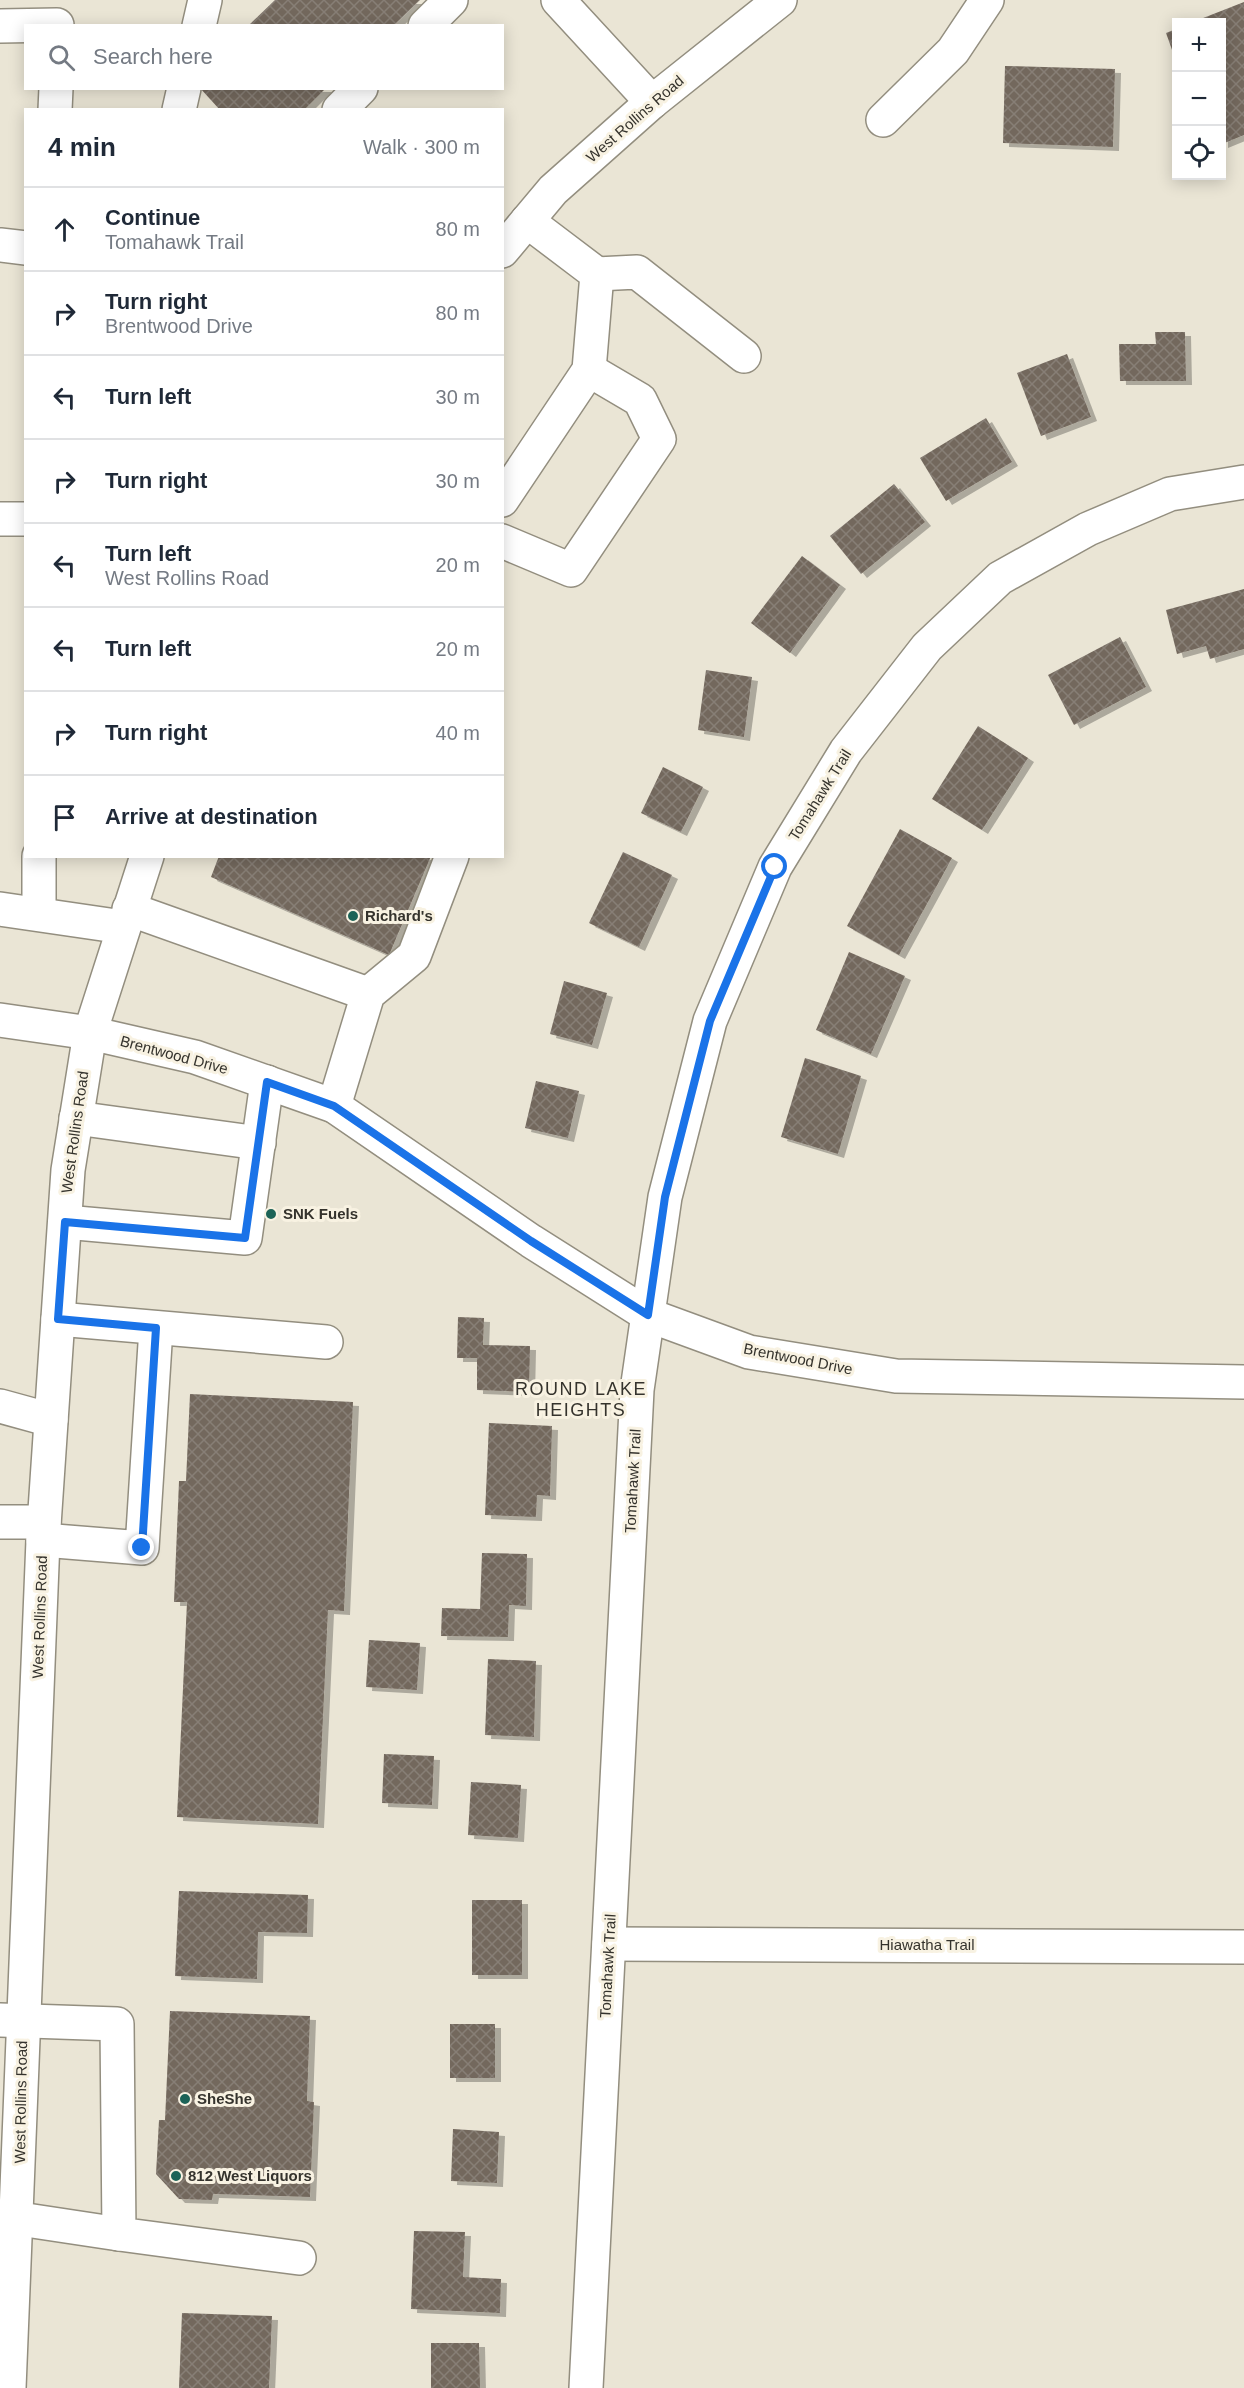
<!DOCTYPE html>
<html lang="en">
<head>
<meta charset="utf-8">
<style>
  body { margin:0; font-family:Helvetica,sans-serif; background:#f2f2f3; color:#1f2937 }
  .controls { position:absolute; right:18px; top:18px; display:grid; overflow:hidden; border-radius:0px; box-shadow:0 3px 15px #0003 }
  .controls button { width:54px; height:54px; display:grid; place-items:center; padding:0; border:0; border-bottom:2px solid #e0e1e3; background:#fff; color:#1f2937; font:30px sans-serif }
  .stop { position:absolute; width:18px; height:18px; margin:-14px; border:4px solid #1a73e8; border-radius:50%; background:#fff }
  .stop.end { background:#1a73e8; border-color:#fff; box-shadow:0 2px 6px #0008 }
  .list { margin:0; padding:0; list-style:none }
  h2 { display:flex; justify-content:space-between; align-items:center; height:78px; margin:0; padding:0 24px; font-size:26px }
  h2 small { font-size:20px; font-weight:400; color:#747a83 }
  .list li { display:grid; grid-template-columns:39px 1fr auto; gap:18px; align-items:center; box-sizing:border-box; height:84px; padding:0 24px; border-top:2px solid #e0e1e3 }
  .list b { display:block; font-size:22px; white-space:nowrap }
  .list p { margin:0; font-size:20px; white-space:nowrap; color:#747a83 }
  .list em { font-size:20px; font-style:normal; color:#747a83 }
  .icon { flex:none; width:33px; height:33px; fill:none; stroke:currentColor; stroke-width:2; stroke-linecap:round; stroke-linejoin:round }
  .map { position:relative; flex:none; width:1244px; height:2388px; overflow:hidden }
  .search { position:absolute; background:#fff; box-shadow:0 3px 15px #0003; left:24px; top:24px; width:480px; height:66px; display:flex; align-items:center; gap:15px; box-sizing:border-box; padding:0 21px; border-radius:0px; color:#747a83; font-size:22px }
  .panel { position:absolute; background:#fff; box-shadow:0 3px 15px #0003; left:24px; top:108px; width:480px; height:750px; border-radius:0px }
  .map>svg:first-child { display:block }
  .building { fill:url(#building-cross-hatch); filter:url(#shadow) }
  .lines { fill:none; stroke-linecap:round; stroke-linejoin:round }
  .minor-casing { stroke:#938e7f; stroke-width:36 }
  .major-casing { stroke:#938e7f; stroke-width:36 }
  .minor { stroke:#fff; stroke-width:33 }
  .major { stroke:#fff; stroke-width:33 }
  .route { stroke:#1a73e8; stroke-width:8 }
  .poi-dot { fill:#1c6357; stroke:#f8f2e2; stroke-width:2 }
  .labels { text-anchor:middle; stroke-width:6; stroke-linejoin:round; paint-order:stroke }
  .street-label { font-size:15px; fill:#35332d; stroke:#f8f2e2 }
  .poi-label { font-size:15px; font-weight:bold; fill:#35332d; stroke:#f8f2e2; text-anchor:start }
  .quarter-label { font-size:18px; letter-spacing:1.5px; fill:#35332d; stroke:#f8f2e2 }
</style>
</head>
<body>
<div class="map">
<svg width="1244" height="2388" viewBox="0 0 1244 2388">
  <defs>
    <pattern id="building-cross-hatch" width="8" height="8" patternUnits="userSpaceOnUse" patternTransform="scale(1.5)"><rect width="8" height="8" fill="#73685d"/><path d="M0 0l8 8M0 8l8-8" fill="none" stroke="#877e76"/></pattern>
    <filter id="shadow"><feDropShadow dx="6" dy="4" stdDeviation="0" flood-color="#0004"/></filter>
  </defs>
  <rect width="100%" height="100%" fill="#eae5d5"/>
  <g class="building">
    <polygon points="275,0 420,0 393,26 248,26"/>
    <polygon points="1244,2 1244,135 1222,144 1222,22 1193,22"/>
    <polygon points="1176,29 1176,61 1166,33"/>
    <polygon points="1005,66 1115,69 1113,147 1003,143"/>
    <polygon points="200,88 326,88 304,110 220,110"/>
    <polygon points="1155,332 1185,332 1186,381 1120,381 1119,344 1156,344"/>
    <polygon points="1067,354 1091,417 1041,436 1017,373"/>
    <polygon points="986,418 1012,462 946,501 920,458"/>
    <polygon points="894,484 925,522 861,574 830,536"/>
    <polygon points="802,556 840,585 790,653 751,623"/>
    <polygon points="1244,589 1244,649 1210,659 1206,646 1177,654 1166,610"/>
    <polygon points="1120,637 1146,687 1074,725 1048,675"/>
    <polygon points="706,670 752,677 744,737 698,730"/>
    <polygon points="978,726 1028,758 982,830 932,799"/>
    <polygon points="663,767 703,787 681,832 641,813"/>
    <polygon points="900,829 952,858 899,955 847,926"/>
    <polygon points="623,852 672,875 639,947 589,923"/>
    <polygon points="219,856 431,856 389,955 211,877"/>
    <polygon points="849,952 905,976 871,1054 816,1030"/>
    <polygon points="564,981 607,993 592,1045 550,1034"/>
    <polygon points="805,1058 861,1076 838,1154 781,1137"/>
    <polygon points="536,1081 579,1091 568,1138 525,1128"/>
    <polygon points="458,1317 484,1318 483,1345 530,1346 529,1392 477,1390 477,1358 457,1358"/>
    <polygon points="190,1394 353,1402 344,1611 328,1610 318,1824 177,1817 187,1602 174,1602 179,1481 186,1481"/>
    <polygon points="489,1423 552,1426 550,1496 537,1495 536,1517 485,1515"/>
    <polygon points="482,1553 527,1554 526,1606 509,1605 508,1637 441,1636 442,1608 480,1609"/>
    <polygon points="369,1640 420,1643 417,1690 366,1687"/>
    <polygon points="488,1659 536,1661 534,1737 485,1735"/>
    <polygon points="384,1754 434,1756 432,1805 382,1803"/>
    <polygon points="471,1782 521,1785 518,1838 468,1835"/>
    <polygon points="179,1891 308,1895 307,1933 258,1932 257,1979 175,1976"/>
    <rect x="472" y="1900" width="50" height="75"/>
    <polygon points="170,2011 310,2016 307,2101 314,2102 310,2197 213,2194 212,2200 179,2199 156,2174 159,2120 165,2120"/>
    <rect x="450" y="2024" width="45" height="54"/>
    <polygon points="453,2129 499,2132 497,2183 451,2181"/>
    <polygon points="414,2231 465,2232 463,2277 501,2279 500,2313 411,2309"/>
    <polygon points="182,2313 272,2316 269,2388 179,2388"/>
    <polygon points="431,2343 479,2343 480,2388 431,2388"/>
  </g>
  <g class="lines">
    <g class="minor-casing">
      <g id="minor">
        <polyline points="558,0 652,102"/>
        <polyline points="0,26 57,25"/>
        <polyline points="199,26 205,0"/>
        <polyline points="425,26 451,0"/>
        <polyline points="55,110 56,88"/>
        <polyline points="179,110 184,88"/>
        <polyline points="339,110 361,88"/>
        <polyline points="883,120 953,51 987,0"/>
        <polyline points="0,245 26,248"/>
        <polyline points="597,274 637,272 744,356"/>
        <polyline points="502,500 589,370 597,274 527,221"/>
        <polyline points="0,519 26,519"/>
        <polyline points="502,541 571,570 659,439 640,400 589,370"/>
        <polyline points="0,909 123,927"/>
        <polyline points="129,909 368,994"/>
        <polyline points="39,914 39,856"/>
        <polyline points="0,1020 90,1033 195,1057 334,1106 531,1241 648,1315 749,1352 896,1376 1244,1382"/>
        <polyline points="334,1106 368,994 414,956 452,856"/>
        <polyline points="76,1118 259,1143"/>
        <polyline points="65,1222 245,1238 267,1082"/>
        <polyline points="58,1319 326,1342"/>
        <polyline points="0,1406 51,1420"/>
        <polyline points="0,1522 44,1522"/>
        <polyline points="43,1540 142,1548 156,1328"/>
        <polyline points="609,1944 1244,1947"/>
        <polyline points="0,2020 117,2024 119,2234 299,2258"/>
        <polyline points="0,2216 119,2234"/>
        <polyline points="586,2388 637,1390 665,1197 710,1021 775,867 846,751 927,647 1000,578 1088,529 1170,494 1244,482"/>
      </g>
    </g>
    <g class="major-casing">
      <g id="major">
        <polyline points="502,251 553,190 652,102 780,0"/>
        <polyline points="9,2388 43,1540 68,1170 90,1033 147,856"/>
      </g>
    </g>
    <use href="#minor" class="minor"/>
    <use href="#major" class="major"/>
  </g>
  <g class="lines">
    <polyline class="route" points="142,1548 156,1328 58,1319 65,1222 245,1238 267,1082 334,1106 531,1241 648,1315 665,1197 710,1021 775,867"/>
  </g>
  <g class="poi-dot">
    <circle cx="353" cy="916" r="6"/>
    <circle cx="271" cy="1214" r="6"/>
    <circle cx="185" cy="2099" r="6"/>
    <circle cx="176" cy="2176" r="6"/>
  </g>
  <g class="labels">
    <g class="street-label">
      <text transform="translate(635 119) rotate(-41)" y="5">West Rollins Road</text>
      <text transform="translate(820 795) rotate(-58)" y="5">Tomahawk Trail</text>
      <text transform="translate(174 1055) rotate(15)" y="5">Brentwood Drive</text>
      <text transform="translate(75 1132) rotate(-82)" y="5">West Rollins Road</text>
      <text transform="translate(798 1359) rotate(11)" y="5">Brentwood Drive</text>
      <text transform="translate(633 1481) rotate(-87)" y="5">Tomahawk Trail</text>
      <text transform="translate(40 1617) rotate(-88)" y="5">West Rollins Road</text>
      <text x="927" y="1950">Hiawatha Trail</text>
      <text transform="translate(608 1966) rotate(-87)" y="5">Tomahawk Trail</text>
      <text transform="translate(21 2102) rotate(-89)" y="5">West Rollins Road</text>
    </g>
    <g class="poi-label">
      <text x="365" y="921">Richard's</text>
      <text x="283" y="1219">SNK Fuels</text>
      <text x="197" y="2104">SheShe</text>
      <text x="188" y="2181">812 West Liquors</text>
    </g>
    <g class="quarter-label">
      <text x="581" y="1395">ROUND LAKE<tspan x="581" dy="21">HEIGHTS</tspan></text>
    </g>
  </g>
</svg>
<div class="controls">
<button>+</button>
<button>−</button>
<button><svg class="icon" aria-label="locate" viewBox="0 0 24 24"><circle cx="12" cy="12" r="6"/><path d="M12 2v4M12 18v4M2 12h4M18 12h4"/></svg></button>
</div>
<div class="stop" style="left:775px;top:867px"></div>
<div class="stop end" style="left:142px;top:1548px"></div>
<div class="search"><svg class="icon" aria-label="search" viewBox="0 0 24 24"><circle cx="10" cy="10" r="6"/><path d="M15 15l6 6"/></svg>Search here</div>
<section class="panel">
<h2>4 min<small>Walk · 300 m</small></h2>
<ul class="list">
<li><svg class="icon" aria-label="ahead" viewBox="0 0 24 24"><path d="M12 20V5M6 11l6-6 6 6"/></svg><div><b>Continue</b><p>Tomahawk Trail</p></div><em>80 m</em></li>
<li><svg class="icon" aria-label="right" viewBox="0 0 24 24"><path d="M7 20v-9h11M14 6l5 5-5 5"/></svg><div><b>Turn right</b><p>Brentwood Drive</p></div><em>80 m</em></li>
<li><svg class="icon" aria-label="left" viewBox="0 0 24 24"><path d="M17 20v-9H6M10 6l-5 5 5 5"/></svg><div><b>Turn left</b></div><em>30 m</em></li>
<li><svg class="icon" aria-label="right" viewBox="0 0 24 24"><path d="M7 20v-9h11M14 6l5 5-5 5"/></svg><div><b>Turn right</b></div><em>30 m</em></li>
<li><svg class="icon" aria-label="left" viewBox="0 0 24 24"><path d="M17 20v-9H6M10 6l-5 5 5 5"/></svg><div><b>Turn left</b><p>West Rollins Road</p></div><em>20 m</em></li>
<li><svg class="icon" aria-label="left" viewBox="0 0 24 24"><path d="M17 20v-9H6M10 6l-5 5 5 5"/></svg><div><b>Turn left</b></div><em>20 m</em></li>
<li><svg class="icon" aria-label="right" viewBox="0 0 24 24"><path d="M7 20v-9h11M14 6l5 5-5 5"/></svg><div><b>Turn right</b></div><em>40 m</em></li>
<li><svg class="icon" aria-label="arrive" viewBox="0 0 24 24"><path d="M6 21V4h12l-3 4 3 4H6"/></svg><div><b>Arrive at destination</b></div></li>
</ul>
</section>
</div>
</body>
</html>
